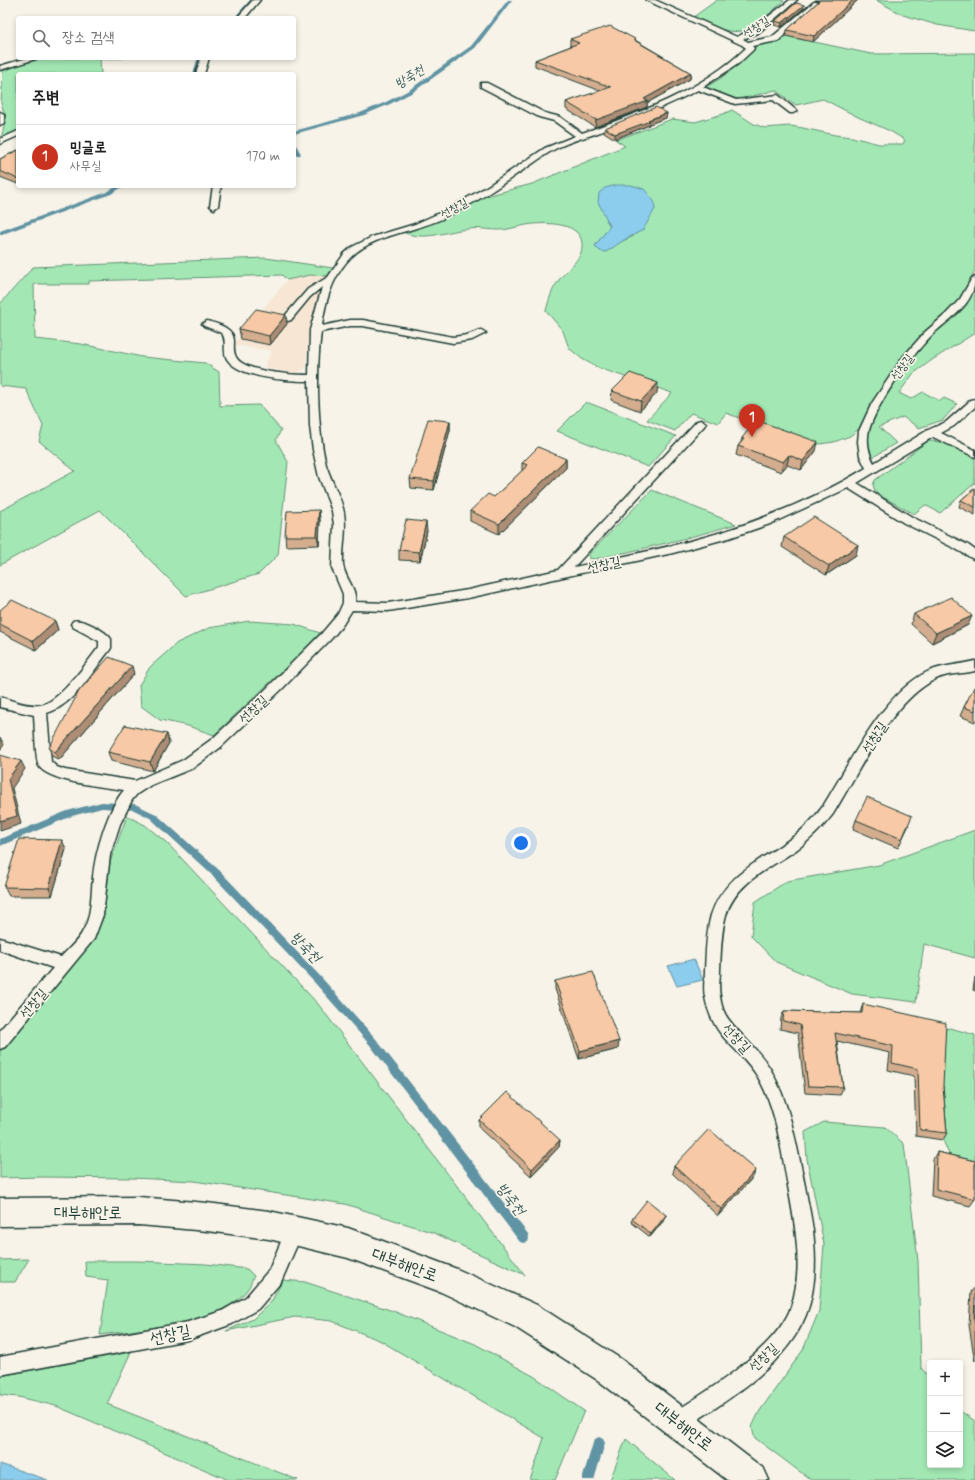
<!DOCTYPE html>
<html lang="ko">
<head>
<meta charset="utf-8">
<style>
  body { margin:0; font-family:Mynerve,"Poor Story",sans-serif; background:#f2f2f2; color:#222 }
  .controls { position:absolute; right:12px; bottom:12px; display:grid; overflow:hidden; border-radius:4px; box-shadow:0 2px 6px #0003 }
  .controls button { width:36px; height:36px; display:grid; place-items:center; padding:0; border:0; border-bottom:1px solid #e0e0e0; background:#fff; color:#222; font:20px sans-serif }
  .you { position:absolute; left:521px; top:843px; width:14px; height:14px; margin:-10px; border:3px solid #fff; border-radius:50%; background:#1a73e8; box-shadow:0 0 0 6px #1a73e833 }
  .badge { display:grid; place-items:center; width:26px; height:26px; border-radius:50%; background:#c8321e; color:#fff; font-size:13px; font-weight:700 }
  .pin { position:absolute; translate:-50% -33px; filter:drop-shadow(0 1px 2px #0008) }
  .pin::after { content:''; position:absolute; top:21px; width:14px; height:12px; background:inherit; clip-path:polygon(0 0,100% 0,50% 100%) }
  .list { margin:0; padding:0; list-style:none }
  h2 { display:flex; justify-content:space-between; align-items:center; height:52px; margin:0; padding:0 16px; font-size:17px }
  h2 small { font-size:13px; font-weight:400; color:#767676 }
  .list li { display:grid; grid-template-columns:26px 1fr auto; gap:12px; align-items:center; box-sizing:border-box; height:64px; padding:0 16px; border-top:1px solid #e0e0e0 }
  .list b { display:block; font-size:15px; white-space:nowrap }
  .list p { margin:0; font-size:13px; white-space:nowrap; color:#767676 }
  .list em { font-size:13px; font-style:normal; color:#767676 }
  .icon { flex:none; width:22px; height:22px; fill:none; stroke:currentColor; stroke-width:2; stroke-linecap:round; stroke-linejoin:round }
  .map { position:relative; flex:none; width:975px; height:1480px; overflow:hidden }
  .search { position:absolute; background:#fff; box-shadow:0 2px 6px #0003; left:16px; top:16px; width:280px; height:44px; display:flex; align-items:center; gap:10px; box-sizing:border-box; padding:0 14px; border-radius:4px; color:#767676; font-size:15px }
  .panel { position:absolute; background:#fff; box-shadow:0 2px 6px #0003; left:16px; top:72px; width:280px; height:116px; border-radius:4px }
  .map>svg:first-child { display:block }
  .built { fill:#f7e6d4 }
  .green { fill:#a3e8b4; stroke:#619274; fill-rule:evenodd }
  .water { fill:#8ccced; stroke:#6093a3 }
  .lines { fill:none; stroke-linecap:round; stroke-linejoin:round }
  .stream { fill:#6093a3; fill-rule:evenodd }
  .lane-casing { stroke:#1f3d34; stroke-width:3 }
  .secondary-casing { stroke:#1f3d34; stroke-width:3 }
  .lane { fill:#f7f3e8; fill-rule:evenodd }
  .secondary { fill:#f7f3e8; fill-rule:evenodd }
  .wall { fill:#d4ad8f; stroke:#1f3d34 }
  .shaded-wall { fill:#ad8d74; stroke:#1f3d34 }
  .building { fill:#f7c9a6; stroke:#1f3d34 }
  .labels { text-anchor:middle; stroke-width:3.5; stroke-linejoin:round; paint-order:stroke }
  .far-street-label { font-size:12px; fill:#1f3d34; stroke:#f7f3e8 }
  .far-water-label { font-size:13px; font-style:italic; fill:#355a59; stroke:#f7f3e8 }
  .street-label { font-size:14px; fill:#1f3d34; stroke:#f7f3e8 }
  .water-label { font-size:15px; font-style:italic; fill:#355a59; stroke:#f7f3e8 }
  .near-street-label { font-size:17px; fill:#1f3d34; stroke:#f7f3e8 }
</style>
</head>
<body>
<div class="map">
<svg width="975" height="1480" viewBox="0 0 975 1480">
  <rect width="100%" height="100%" fill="#f7f3e8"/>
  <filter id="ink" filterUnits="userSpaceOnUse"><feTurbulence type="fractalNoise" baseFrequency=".025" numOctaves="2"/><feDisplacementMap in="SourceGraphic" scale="8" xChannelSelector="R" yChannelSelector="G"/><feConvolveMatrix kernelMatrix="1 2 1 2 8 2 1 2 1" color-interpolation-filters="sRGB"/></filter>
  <g filter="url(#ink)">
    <polygon class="built" points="310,275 327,276 309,328 306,368 295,374 264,367 272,351 233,345 287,280"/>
    <g class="green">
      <path d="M717,0H780L784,1C744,36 743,40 692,18Z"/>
      <polygon points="876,0 975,0 975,31 937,25 903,15"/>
      <path d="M786,36L871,54L975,53V270L960,298L944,315L922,334L900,360L874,400L859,429L850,436L834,442L812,445L726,413L718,423L691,413L675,431L647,420L672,393L599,368L582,359L569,348L563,331L546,311C549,299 552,289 559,280C566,270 581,260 582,248C585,221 544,222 526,225C520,226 514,228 508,229C496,232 481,227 468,229C446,231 427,241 405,233L426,226L475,199L532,184L625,146L616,140L672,119L695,122L723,114L732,110L754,124L765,128L790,126L803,128L835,135L852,137L879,144H903L905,140L890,131L858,117L823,99L796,105L775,90L742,99H737L705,87C724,78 740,64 754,48L752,46L778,41ZM606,220L634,236L618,243L595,246L610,226Z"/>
      <polygon points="40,58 123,58 100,59 101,74 18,74 18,130 1,139 6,118 1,103 3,71"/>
      <polygon points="266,258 333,268 327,276 310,275 287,280 282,275 89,281 89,284 34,284 35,339 81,344 142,357 205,363 219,372 220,406 259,405 281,430 276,440 288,462 278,555 259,574 186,596 100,510 0,565 0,511 75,471 39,441 43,426 26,389 0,386 0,304 33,267"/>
      <path d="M975,288V333L932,360L913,374L899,393L911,399L923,392L940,401L944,398L957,404L943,420L919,428L903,417L879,427L896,443L870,459C869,454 867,447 867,441C865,418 915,353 932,335C948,318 963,311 975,288Z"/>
      <polygon points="586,402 676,436 648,467 557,431"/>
      <polygon points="928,441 943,442 975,458 975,483 940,513 925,505 914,514 881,496 875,491 873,485 875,480"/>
      <path d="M652,490L736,524C690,538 643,549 595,559L589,558V554Z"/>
      <polygon points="249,621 294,624 320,633 295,659 214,735 188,726 160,720 141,706 139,685 150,667 177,643 209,628"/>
      <polygon points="127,816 145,825 167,843 318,1004 525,1275 434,1233 345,1204 194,1181 132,1178 41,1177 0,1178 0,1048 95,937 104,916 110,862"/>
      <polygon points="975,830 975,958 924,944 916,1002 852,994 776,962 751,936 755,902 787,881 879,865"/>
      <polygon points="950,1028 975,1035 975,1168 953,1164 943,1140 940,1105 942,1030"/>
      <polygon points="824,1122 885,1127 904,1144 918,1261 921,1368 930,1378 930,1465 960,1465 960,1411 975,1421 975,1480 811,1480 755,1438 752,1427 759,1412 803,1350 819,1311 824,1244 807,1159 805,1132"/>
      <polygon points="29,1259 15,1282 0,1282 0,1260"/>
      <path d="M85,1261H138L206,1264L247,1269L254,1276C252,1279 251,1284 249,1287C227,1324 140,1329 100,1335L108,1280L86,1277Z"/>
      <polygon points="283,1280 305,1282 393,1311 475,1344 535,1377 584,1411 555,1480 530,1480 544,1438 381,1341 332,1321 295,1317 226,1331 253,1319 271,1302"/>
      <polygon points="131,1352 107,1404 298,1480 229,1480 56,1406 19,1397 0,1395 0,1376"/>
      <polygon points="626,1439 675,1480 610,1480"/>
    </g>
    <g class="water">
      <polygon points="617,185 631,185 644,189 654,201 655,209 643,230 624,240 606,252 600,251 595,246 610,226 598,202 599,193 605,188"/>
      <polygon points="694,959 703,980 677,986 668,966"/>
      <polygon points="0,1464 48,1480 0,1480"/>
    </g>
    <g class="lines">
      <g class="stream">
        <polygon points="250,0 254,0 238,18 234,18"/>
        <polygon points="508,0 512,0 475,48 413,92 390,104 364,115 294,134 294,131 360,113 386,102 409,90 471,46"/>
        <polygon points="199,59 201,60 197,74 193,74 197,60"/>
        <polygon points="294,144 296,145 301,154 300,155 294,156"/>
        <polygon points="117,186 124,186 111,194 0,235 0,231 107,192"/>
        <polygon points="102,802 135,804 156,814 219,870 320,976 376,1039 528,1234 529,1238 528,1242 524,1243 520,1242 370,1045 314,982 213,876 150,818 134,810 102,808 72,816 0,846 0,839 67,811"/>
        <polygon points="599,1437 603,1439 605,1443 594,1480 582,1480 593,1443 595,1439"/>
      </g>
      <g class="lane-casing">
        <g id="lane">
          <polygon points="253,0 260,0 245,18 237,18"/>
          <path d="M646,0H655L737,37L752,29L790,0H797L758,33L743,39L748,42L772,37L814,2H818V4L778,41L752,46L754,48L753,50L738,64L703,87L736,100L778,95L797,111L793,113H790L773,100L735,104L698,90C667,106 635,119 603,131C587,137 570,141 555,149C542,156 530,166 517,174C493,191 468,207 442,219C413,232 373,235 351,257C333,275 325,302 322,326L350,320H363L453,337L467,335L481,330L486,333L472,340L453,343L363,326H350L321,332C316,371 317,427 326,465C331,481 342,499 344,513C347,531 342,548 343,565C345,579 357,588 355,602L388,603L468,590L558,570L697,421L701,420L706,423L705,425L574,567C624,556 674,547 722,532C772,516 822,495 866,468L860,456L858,442L859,431L872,403L903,357L925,332L945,315L960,299L972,278L975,277C975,306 949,318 931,336C910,358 878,401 869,430C866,441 869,454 874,463L928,430L946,422L971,400L975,399V407L954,426L941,433L975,450V457L933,437L857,483L912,517L968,545L975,550V560L954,548L904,523L848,488L770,524L729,538L673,553L468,598L388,611L352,610L342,626L331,639L281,690L221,747L193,768L151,785L137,794L132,800L120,824L110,855L103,915L94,939L5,1047L0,1049V1030L53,968L0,950V938L61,957C68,949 78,941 83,931C92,916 91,894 93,877C95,853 108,808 124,790C107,787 44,782 38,764C35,751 35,729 34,715L0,707V697C12,700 27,707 40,705C59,703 87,662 99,647V641L73,627L71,624L73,621C82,618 106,631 111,639V648L109,651C92,672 74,705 47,713L51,762L57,767L65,770L135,781L183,760L212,739L263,692L322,633L338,614L343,603V594L332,568L334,525L332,511L319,477L313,450L310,426L309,381C288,381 239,378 227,359C222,352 228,338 221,333C216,330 209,328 204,326L202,324L207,321C218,324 234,328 234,341C234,346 233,352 236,357C243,372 293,375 309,375L310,330L322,287L310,297L291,320L288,321L283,318L308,289L328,277L344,254L352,247L372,237L415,224L446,210L488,186L545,148L575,136L554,121L539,117L481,87V83H487L545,113L560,117L582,133C640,113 701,91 746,48L742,45Z"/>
          <polygon points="27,58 39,58 0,70 0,66"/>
          <polygon points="201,58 209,58 204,74 196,74"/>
          <polygon points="0,112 4,114 4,123 0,125"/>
          <polygon points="18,131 18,136 0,144 0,139"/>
          <polygon points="213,186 221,186 218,206 214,209 210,206"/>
          <path d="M975,661V671C963,674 948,673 936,679C891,701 859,772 833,814C822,828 810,840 796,850C770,868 736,882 726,915C721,932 721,952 720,970C720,979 718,988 720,996C721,1005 724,1014 729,1020C743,1039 761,1051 772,1072C791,1108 797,1147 805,1186C808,1204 813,1223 814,1241C816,1265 815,1292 806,1315C786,1365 728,1400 685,1428L678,1430L671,1428L669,1421L671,1414C707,1392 777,1348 791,1307C804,1268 795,1225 788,1186C781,1150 777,1111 759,1079C749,1061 733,1049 721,1034C713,1024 707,1009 705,997C703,988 705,979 705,971C706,952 706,933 711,915C723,878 756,863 786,842C801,832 813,820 823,806C849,765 882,694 927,672C942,665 959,665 975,661Z"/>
          <polygon points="294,1222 300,1225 303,1231 281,1282 258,1309 232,1324 188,1340 0,1375 0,1357 188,1322 222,1311 246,1297 269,1270 288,1225"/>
        </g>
      </g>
      <g class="secondary-casing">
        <polygon id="secondary" points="139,1197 207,1203 269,1211 348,1228 457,1269 537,1305 621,1359 764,1469 769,1480 727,1480 599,1381 515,1327 441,1292 348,1258 269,1239 207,1231 139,1225 0,1226 0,1198"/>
      </g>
      <use href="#lane" class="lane"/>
      <use href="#secondary" class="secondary"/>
    </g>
    <g class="wall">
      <polygon points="815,0 858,0 813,42 786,36 787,30 819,1"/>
      <polygon points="804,5 803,9 781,27 774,25 775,21"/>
      <polygon points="570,39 635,40 691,73 690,79 647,103 647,107 595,127 566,109 566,102 601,91 535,66 535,60 571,46 570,45"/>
      <polygon points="667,113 666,118 649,124 649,125 615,139 604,132 605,128"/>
      <polygon points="18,150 18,184 0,177 0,159"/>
      <polygon points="287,324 270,345 241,339 239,329"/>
      <polygon points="612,391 657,393 640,411 611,400"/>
      <polygon points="450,421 450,430 434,490 411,488 410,479"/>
      <polygon points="742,438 816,451 801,470 787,465 781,472 736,455 738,446 741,442"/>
      <polygon points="566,459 566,468 499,534 470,521 470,511 494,497 522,471 522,463"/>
      <polygon points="975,488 975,515 959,507 961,500"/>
      <polygon points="319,510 320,520 319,545 286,546 285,536"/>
      <polygon points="427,531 420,561 399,560 399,550"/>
      <polygon points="784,537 856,555 826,575 782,547"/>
      <polygon points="0,610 55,621 58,630 36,650 0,632"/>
      <polygon points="914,614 968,625 932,643 911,624"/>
      <polygon points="134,674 59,760 52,756 49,748"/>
      <polygon points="975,687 975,722 960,716 964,707"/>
      <polygon points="167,734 169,743 153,771 111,761 108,752"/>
      <polygon points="856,820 909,825 898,848 853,829"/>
      <polygon points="66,849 52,896 9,896 4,887"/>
      <polygon points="975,977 975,991 973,990"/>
      <polygon points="555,981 618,1049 579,1059 555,989"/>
      <polygon points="863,1004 943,1086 947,1133 943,1140 916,1136 914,1076 888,1070 890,1053 837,1041 843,1087 840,1095 805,1093 798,1033 780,1029 781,1018 784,1011 860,1013"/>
      <polygon points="479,1120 560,1140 559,1147 531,1176 479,1128"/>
      <polygon points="937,1152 975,1161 975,1199 970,1206 931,1196 933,1159"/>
      <polygon points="674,1166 753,1177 718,1216 672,1173"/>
      <polygon points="666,1215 665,1219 650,1237 631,1222 632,1219"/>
      <polygon points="975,1287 975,1361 974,1357 969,1325 971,1292"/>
    </g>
    <g class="shaded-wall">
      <polygon points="853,0 858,0 813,42 814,36"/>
      <polygon points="804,5 803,9 781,27 782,23"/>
      <polygon points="691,73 690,79 647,103 647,107 595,127 596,120 644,99"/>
      <polygon points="667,113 666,118 649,124 649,125 615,139 615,134"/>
      <polygon points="286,315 287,324 270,345 269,336"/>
      <polygon points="658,383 657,393 640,411 641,401"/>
      <polygon points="450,421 450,430 434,490 434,481"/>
      <polygon points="818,442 816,451 801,470 803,461"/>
      <polygon points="789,455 787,465 781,472 783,462"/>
      <polygon points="566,459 566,468 499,534 499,524"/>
      <polygon points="319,510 320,520 319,545 317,536"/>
      <polygon points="426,522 427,531 420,561 419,552"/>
      <polygon points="858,545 856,555 826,575 829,566"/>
      <polygon points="972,616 968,625 932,643 936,633"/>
      <polygon points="55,621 58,630 36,650 33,641"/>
      <polygon points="132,666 134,674 59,760 55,752"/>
      <polygon points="167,734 169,743 153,771 150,762"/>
      <polygon points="0,737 4,745 0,750"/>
      <polygon points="21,761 25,769 12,788 21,824 0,831 0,821 8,779"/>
      <polygon points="62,840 66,849 52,896 49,888"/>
      <polygon points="619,1041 618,1049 579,1059 580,1051"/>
      <polygon points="560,1140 559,1147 531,1176 532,1169"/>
      <polygon points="756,1170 753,1177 718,1216 721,1209"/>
      <polygon points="666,1215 665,1219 650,1237 651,1234"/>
    </g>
    <g class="building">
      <polygon points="820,0 853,0 814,36 787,30"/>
      <polygon points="796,3 804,5 782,23 775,21"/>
      <polygon points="610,26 635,39 634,40 691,73 644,99 648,101 596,120 566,102 611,87 535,60 579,43 570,39"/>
      <polygon points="656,107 667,113 648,120 650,121 615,134 605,128"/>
      <polygon points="18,150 18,179 0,171 0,159"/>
      <polygon points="256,309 286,315 269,336 239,329"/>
      <polygon points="630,373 658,383 641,401 612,391"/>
      <polygon points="428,419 450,421 434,481 410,479"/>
      <polygon points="756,420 818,442 803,461 789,455 783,462 738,446 744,439 742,438"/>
      <polygon points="538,447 566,459 499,524 470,511 488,494 494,497 528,465 522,463"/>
      <polygon points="975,488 975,507 961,500"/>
      <polygon points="319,510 317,536 285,536 287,511"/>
      <polygon points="814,517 858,545 829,566 784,537"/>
      <polygon points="406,520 426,522 419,552 399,550"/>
      <polygon points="951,597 972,616 936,633 914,614"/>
      <polygon points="12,600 55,621 33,641 0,624 0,610"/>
      <polygon points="109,657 132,666 55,752 49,748 79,691"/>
      <polygon points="974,687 975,687 975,711 964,707"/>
      <polygon points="125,725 167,734 150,762 108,752"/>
      <polygon points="0,755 21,761 8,779 17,816 0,821"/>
      <polygon points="867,797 912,816 902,839 856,820"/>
      <polygon points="19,839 62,840 49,888 4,887"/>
      <polygon points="593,972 619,1041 580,1051 555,981"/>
      <polygon points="863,1004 946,1023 943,1086 947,1133 920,1130 918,1069 892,1063 893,1046 835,1033 843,1087 808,1086 800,1025 783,1021 784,1011 862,1013"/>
      <polygon points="507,1092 560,1140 532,1169 479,1120"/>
      <polygon points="709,1129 756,1170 721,1209 674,1166"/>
      <polygon points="937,1152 975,1161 975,1199 936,1189"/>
      <polygon points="647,1200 666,1215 651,1234 632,1219"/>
      <polygon points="975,1305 975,1323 974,1319"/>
    </g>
  </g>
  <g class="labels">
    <g class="far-street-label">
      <text transform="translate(756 27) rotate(-33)" y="4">선창길</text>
      <text transform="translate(454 208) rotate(-29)" y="4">선창길</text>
      <text transform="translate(902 367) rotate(-54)" y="4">선창길</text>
    </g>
    <g class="far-water-label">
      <text transform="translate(409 76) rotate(-32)" y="5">방죽천</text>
    </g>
    <g class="street-label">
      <text transform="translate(604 564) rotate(-12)" y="5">선창길</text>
      <text transform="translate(253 709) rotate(-43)" y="5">선창길</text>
      <text transform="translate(874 737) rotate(-57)" y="5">선창길</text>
      <text transform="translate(33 1003) rotate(-50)" y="5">선창길</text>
      <text transform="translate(737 1038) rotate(47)" y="5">선창길</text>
      <text transform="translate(763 1357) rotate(-43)" y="5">선창길</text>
    </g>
    <g class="water-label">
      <text transform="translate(306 947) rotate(46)" y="5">방죽천</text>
      <text transform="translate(511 1199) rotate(52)" y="5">방죽천</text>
    </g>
    <g class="near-street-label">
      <text x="88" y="1218">대부해안로</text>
      <text transform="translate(405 1264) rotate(20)" y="6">대부해안로</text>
      <text transform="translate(170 1334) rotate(-12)" y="6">선창길</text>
      <text transform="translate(684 1426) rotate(38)" y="6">대부해안로</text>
    </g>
  </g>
</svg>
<div class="controls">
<button>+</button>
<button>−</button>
<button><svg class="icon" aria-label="layers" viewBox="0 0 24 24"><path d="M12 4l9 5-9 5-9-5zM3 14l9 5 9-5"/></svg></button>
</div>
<div class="you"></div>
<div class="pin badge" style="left:752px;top:437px">1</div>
<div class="search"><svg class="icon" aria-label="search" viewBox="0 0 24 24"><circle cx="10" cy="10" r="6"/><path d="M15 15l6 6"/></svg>장소 검색</div>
<section class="panel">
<h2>주변<small></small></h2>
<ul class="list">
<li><span class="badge">1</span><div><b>밍글로</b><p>사무실</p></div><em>170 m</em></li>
</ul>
</section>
</div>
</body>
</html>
